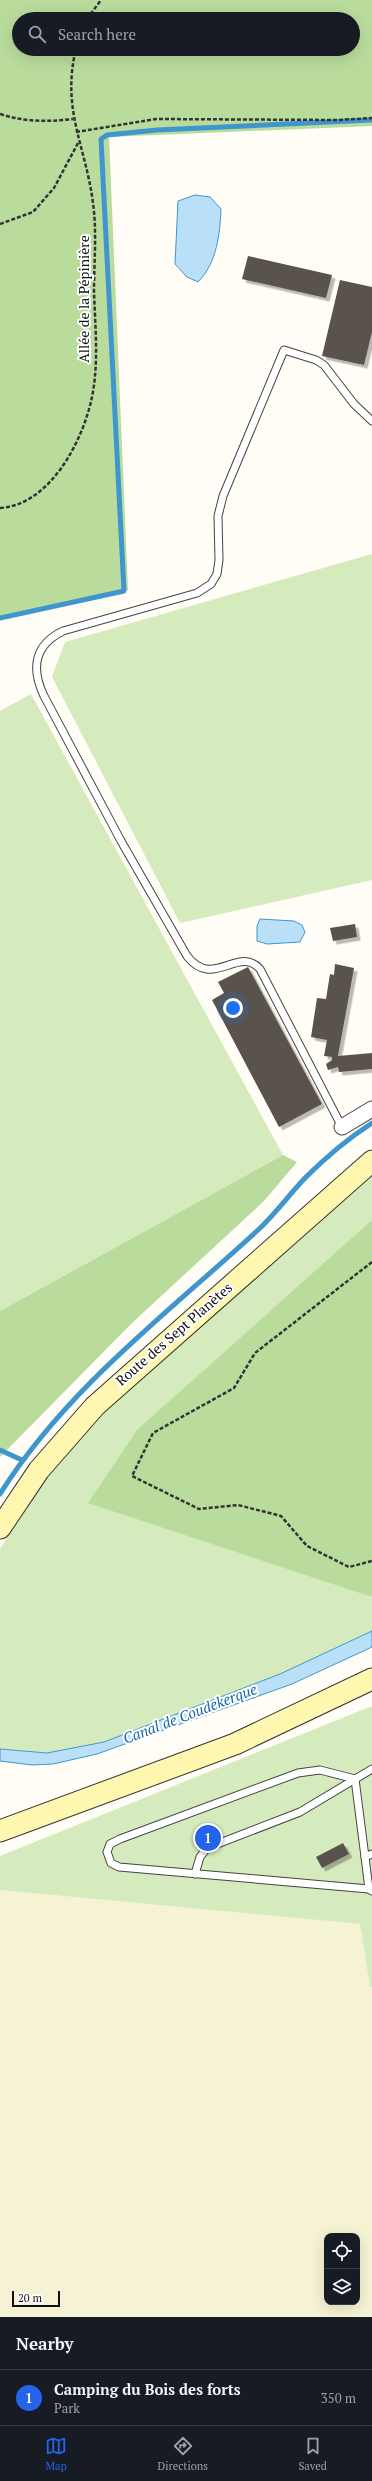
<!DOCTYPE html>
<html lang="en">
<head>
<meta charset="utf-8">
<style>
  body { margin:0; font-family:"PT Serif",serif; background:#242831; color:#f1f3f6 }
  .controls { position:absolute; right:12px; bottom:12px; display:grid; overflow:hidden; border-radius:8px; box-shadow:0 4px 16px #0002 }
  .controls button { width:36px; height:36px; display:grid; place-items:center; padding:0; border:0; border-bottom:1px solid #363941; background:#171b24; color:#f1f3f6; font:20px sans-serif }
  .scale { position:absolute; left:12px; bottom:10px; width:48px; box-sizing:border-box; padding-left:4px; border:2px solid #111; border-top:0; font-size:11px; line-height:14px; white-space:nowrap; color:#111; -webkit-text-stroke:3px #fff; paint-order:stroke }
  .you { position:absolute; left:233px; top:1008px; width:14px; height:14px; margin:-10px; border:3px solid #fff; border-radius:50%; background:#1a73e8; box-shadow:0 0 0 6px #1a73e833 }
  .badge { display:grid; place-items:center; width:26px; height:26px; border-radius:50%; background:#2563eb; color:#fff; font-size:13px; font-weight:700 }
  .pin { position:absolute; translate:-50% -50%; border:2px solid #fff; box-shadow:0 1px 4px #0006 }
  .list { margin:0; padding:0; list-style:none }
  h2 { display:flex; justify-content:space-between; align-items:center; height:52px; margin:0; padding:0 16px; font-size:17px }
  h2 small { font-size:13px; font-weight:400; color:#9ea1a6 }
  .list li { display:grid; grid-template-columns:26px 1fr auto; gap:12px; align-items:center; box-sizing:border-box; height:56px; padding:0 16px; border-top:1px solid #363941 }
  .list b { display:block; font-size:15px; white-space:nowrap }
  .list p { margin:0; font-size:13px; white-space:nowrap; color:#9ea1a6 }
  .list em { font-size:13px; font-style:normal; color:#9ea1a6 }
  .icon { flex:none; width:22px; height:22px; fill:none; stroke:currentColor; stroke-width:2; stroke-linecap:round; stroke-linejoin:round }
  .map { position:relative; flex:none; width:372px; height:2317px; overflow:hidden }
  .search { position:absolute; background:#171b24; box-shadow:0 4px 16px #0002; left:12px; right:12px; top:12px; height:44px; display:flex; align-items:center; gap:10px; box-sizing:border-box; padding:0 14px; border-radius:22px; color:#9ea1a6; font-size:15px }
  .sheet { height:108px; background:#171b24 }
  nav { display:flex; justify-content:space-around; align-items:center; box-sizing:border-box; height:56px; border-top:1px solid #363941; background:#171b24; font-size:11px; color:#9ea1a6 }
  nav a { display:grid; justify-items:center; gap:2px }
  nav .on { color:#2563eb }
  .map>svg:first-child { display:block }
  .farmland { fill:#f6f3d4; fill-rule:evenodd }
  .green { fill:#d5ebbd }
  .forest { fill:#b9dc9c; fill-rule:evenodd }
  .water { fill:#b9e0f7; stroke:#3f96cf }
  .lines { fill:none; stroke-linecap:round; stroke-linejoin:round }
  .stream { stroke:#3f96cf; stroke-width:5 }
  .building { fill:#5a524d; filter:url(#shadow) }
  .lane-casing { stroke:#444; stroke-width:9 }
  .street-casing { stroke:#444; stroke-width:17 }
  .secondary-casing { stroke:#333; stroke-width:23 }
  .path { stroke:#333; stroke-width:2.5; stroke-dasharray:4 2; stroke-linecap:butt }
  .lane { stroke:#fff; stroke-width:7 }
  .street { stroke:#fff; stroke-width:15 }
  .secondary { stroke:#fff6b0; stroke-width:21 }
  .labels { text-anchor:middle; stroke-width:4; stroke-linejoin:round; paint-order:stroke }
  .street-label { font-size:14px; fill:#111; stroke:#fff }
  .water-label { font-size:15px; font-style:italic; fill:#1768a6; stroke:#fff }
</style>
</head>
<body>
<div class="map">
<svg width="372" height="2317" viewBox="0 0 372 2317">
  <defs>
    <filter id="shadow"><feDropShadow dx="3.5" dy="3.5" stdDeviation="0" flood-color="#0004"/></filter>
  </defs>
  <rect width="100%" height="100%" fill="#fffdf5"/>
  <path class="farmland" d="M0,1890L360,1924L370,1986L372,1987V2317H0ZM327,2236H357V2302H327Z"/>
  <g class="green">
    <polygon points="372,554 372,880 180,923 52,677 65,642"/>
    <polygon points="31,694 283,1155 0,1311 0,711"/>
    <polygon points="372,1174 372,1220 324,1265 370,1598 372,1597 372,1631 280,1674 104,1742 47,1753 0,1749 0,1549 33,1496 69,1450 103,1413"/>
    <polygon points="372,1706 372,1987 370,1987 360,1924 0,1890 0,1856"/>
  </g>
  <g class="forest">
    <path d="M0,0H372V126L109,137L128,590L0,618ZM19,19H353V49H19Z"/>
    <polygon points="283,1155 297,1162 264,1201 132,1323 0,1457 0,1311"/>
    <polygon points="372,1220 372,1597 88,1503 137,1430"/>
  </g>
  <g class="water">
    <path d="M195,195L210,197L221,209C220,233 217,263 198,282L187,277L175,264L178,201Z"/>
    <polygon points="260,919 294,921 302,925 305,932 300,942 267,944 257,941 257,926"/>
    <polygon points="372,1631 372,1647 292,1684 97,1754 53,1764 32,1765 0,1761 0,1749 47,1753 104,1742 280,1674"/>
  </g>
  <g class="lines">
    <g class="stream">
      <polyline points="0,618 124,591 101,139 107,135 157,130 372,120"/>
      <polyline points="0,1450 22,1460"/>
      <path d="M0,1494C66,1389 168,1313 258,1230C275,1214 289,1195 305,1178C326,1157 347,1139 372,1123"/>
    </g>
  </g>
  <g class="building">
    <polygon points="248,256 332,275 326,298 242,279"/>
    <polygon points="340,280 372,287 372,332 364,365 322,356"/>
    <polygon points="355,924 357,937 333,941 330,928"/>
    <polygon points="335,964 354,968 338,1056 372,1053 372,1069 339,1072 338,1067 328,1070 326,1064 332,1060 332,1057 324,1056 327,1040 311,1037 317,998 326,999 330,974 334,975"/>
    <polygon points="248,967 322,1104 279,1127 212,1000 224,993 218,982"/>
    <polygon points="343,1843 349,1854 322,1868 316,1857"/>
  </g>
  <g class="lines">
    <g class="lane-casing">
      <g id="lane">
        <path d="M342,1127L260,969C238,945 213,990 187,956L121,841L44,696C31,669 34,645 63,631L197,593L211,584L217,574L219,560L218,516L223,496L284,350L316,360L324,365L354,404L372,421"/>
        <polyline points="365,1857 355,1779 320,1770 298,1773 120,1839 110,1844 107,1852 111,1863 119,1867 369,1889"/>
        <polyline points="195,1874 200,1857 207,1848 300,1812 372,1769"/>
        <polyline points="372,1891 369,1889 365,1857 372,1854"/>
      </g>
    </g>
    <g class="street-casing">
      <polyline id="street" points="342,1127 372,1109"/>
    </g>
    <g class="secondary-casing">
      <g id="secondary">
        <polyline points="0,1528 39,1470 95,1406 372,1161"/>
        <polyline points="0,1831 235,1744 372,1679"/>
      </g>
    </g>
    <g class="path">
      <polyline points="87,19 101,0"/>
      <path d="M0,114C25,122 47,122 73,119"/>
      <polyline points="76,132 156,119 338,120 372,118"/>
      <polyline points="0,224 33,212 54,188 78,143"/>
      <path d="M0,508C50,505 83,441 92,397C99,363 95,325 94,291C94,262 97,232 93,203C86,147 61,109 76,49"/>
      <polyline points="372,1262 255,1353 234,1388 153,1433 132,1476 199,1509 238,1505 281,1516 307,1546 349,1567 372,1561"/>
    </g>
    <use href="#lane" class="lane"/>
    <use href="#street" class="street"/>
    <use href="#secondary" class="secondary"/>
  </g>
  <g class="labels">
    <g class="street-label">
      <text transform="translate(84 299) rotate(-90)" y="5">Allée de la Pépinière</text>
      <text transform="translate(174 1334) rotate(-41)" y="5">Route des Sept Planètes</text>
    </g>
    <g class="water-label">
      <text transform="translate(190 1714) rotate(-21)" y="5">Canal de Coudekerque</text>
    </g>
  </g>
</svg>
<div class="controls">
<button><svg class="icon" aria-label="locate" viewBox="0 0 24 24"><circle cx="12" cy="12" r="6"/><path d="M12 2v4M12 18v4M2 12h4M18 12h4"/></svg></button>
<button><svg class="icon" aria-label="layers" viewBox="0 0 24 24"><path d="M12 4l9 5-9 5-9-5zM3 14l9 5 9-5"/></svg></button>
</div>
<div class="scale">20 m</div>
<div class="you"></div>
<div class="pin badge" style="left:208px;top:1838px">1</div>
<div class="search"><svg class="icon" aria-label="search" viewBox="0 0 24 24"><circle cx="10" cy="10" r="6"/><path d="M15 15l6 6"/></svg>Search here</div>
</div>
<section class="sheet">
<h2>Nearby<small></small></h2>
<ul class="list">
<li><span class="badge">1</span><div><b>Camping du Bois des forts</b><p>Park</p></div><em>350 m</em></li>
</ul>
</section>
<nav>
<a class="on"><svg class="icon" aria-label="map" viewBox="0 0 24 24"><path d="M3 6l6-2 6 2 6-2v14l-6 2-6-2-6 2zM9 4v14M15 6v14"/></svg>Map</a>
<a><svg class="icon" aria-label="directions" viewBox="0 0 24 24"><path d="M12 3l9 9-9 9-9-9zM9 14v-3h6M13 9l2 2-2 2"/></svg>Directions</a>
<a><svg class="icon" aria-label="saved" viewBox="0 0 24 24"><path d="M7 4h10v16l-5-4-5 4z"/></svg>Saved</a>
</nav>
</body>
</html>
